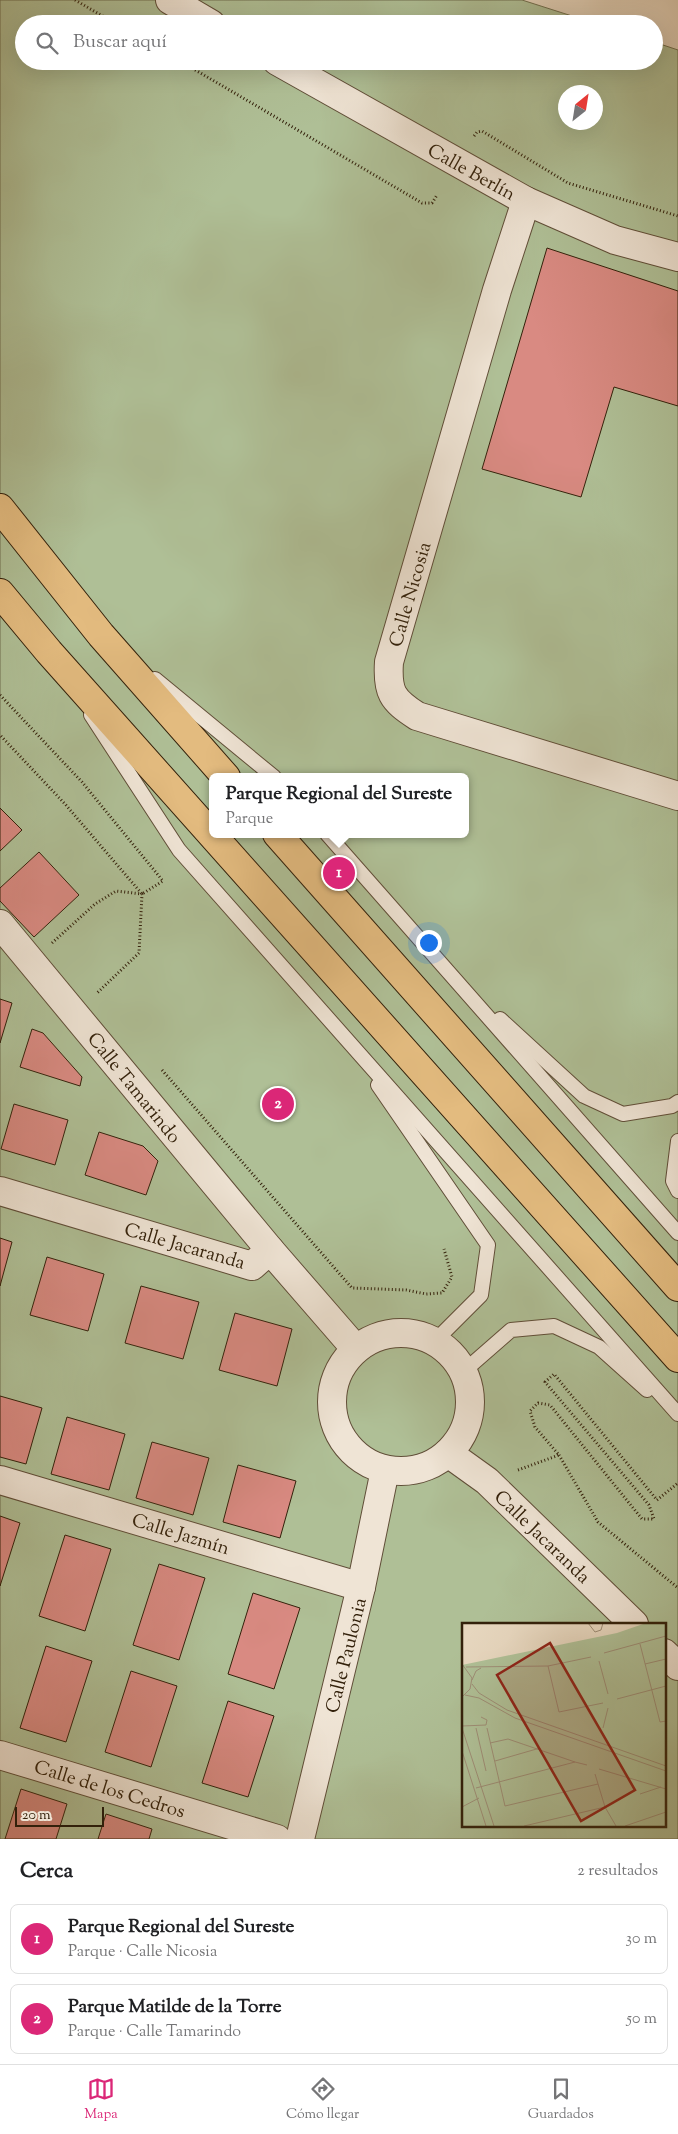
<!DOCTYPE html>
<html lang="es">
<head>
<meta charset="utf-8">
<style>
  body { margin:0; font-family:"Sorts Mill Goudy",serif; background:#f2f2f2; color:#202124 }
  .compass { position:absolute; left:558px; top:85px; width:45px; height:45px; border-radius:50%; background:#fff; box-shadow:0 5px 20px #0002; rotate:30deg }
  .scale { position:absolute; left:15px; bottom:12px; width:89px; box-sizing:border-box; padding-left:5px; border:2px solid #33210b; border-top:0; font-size:14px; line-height:18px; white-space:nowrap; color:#33210b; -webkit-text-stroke:4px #efe4d5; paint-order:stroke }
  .you { position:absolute; left:428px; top:942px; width:18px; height:18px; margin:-12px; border:4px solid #fff; border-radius:50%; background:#1a73e8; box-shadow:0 0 0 8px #1a73e833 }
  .badge { display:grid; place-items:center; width:32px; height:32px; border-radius:50%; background:#db2777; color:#fff; font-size:16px; font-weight:700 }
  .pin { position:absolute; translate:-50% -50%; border:2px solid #fff; box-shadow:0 1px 5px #0006 }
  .popup { position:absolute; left:209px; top:773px; width:260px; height:65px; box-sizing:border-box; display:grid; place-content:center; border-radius:8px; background:#fff; filter:drop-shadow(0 1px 4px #0005); font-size:16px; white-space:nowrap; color:#757577 }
  .popup b { font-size:19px; color:#202124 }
  .popup::after { content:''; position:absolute; left:50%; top:100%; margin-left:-10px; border:10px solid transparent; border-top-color:#fff }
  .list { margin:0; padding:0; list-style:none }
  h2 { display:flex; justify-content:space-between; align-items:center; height:65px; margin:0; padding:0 20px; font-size:21px }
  h2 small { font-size:16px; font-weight:400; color:#757577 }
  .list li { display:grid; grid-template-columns:32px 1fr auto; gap:15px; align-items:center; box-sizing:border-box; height:70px; margin:0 10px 10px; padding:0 10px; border:1px solid #e0e0e0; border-radius:8px }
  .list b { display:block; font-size:19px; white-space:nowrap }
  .list p { margin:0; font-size:16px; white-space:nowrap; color:#757577 }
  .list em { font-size:16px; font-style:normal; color:#757577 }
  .icon { flex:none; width:28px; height:28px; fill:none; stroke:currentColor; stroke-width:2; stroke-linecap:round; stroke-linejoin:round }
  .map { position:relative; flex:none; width:678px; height:1839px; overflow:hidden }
  .search { position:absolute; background:#fff; box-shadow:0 5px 20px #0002; left:15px; right:15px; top:15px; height:55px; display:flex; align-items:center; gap:12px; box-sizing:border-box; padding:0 18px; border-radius:28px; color:#757577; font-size:19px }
  .sheet { height:225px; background:#fff }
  nav { display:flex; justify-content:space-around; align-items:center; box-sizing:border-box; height:70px; border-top:1px solid #e0e0e0; background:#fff; font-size:14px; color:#757577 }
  nav a { display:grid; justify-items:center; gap:2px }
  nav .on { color:#db2777 }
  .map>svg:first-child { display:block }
  .green { fill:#afbf96; stroke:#717050; fill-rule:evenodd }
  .building { fill:#d98a82; stroke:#33210b }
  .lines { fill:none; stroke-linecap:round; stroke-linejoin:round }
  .service-casing { stroke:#604e38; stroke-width:16 }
  .minor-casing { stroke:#604e38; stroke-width:30 }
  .primary-casing { stroke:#33210b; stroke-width:30 }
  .path { stroke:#33210b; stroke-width:3; stroke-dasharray:1 2.5; stroke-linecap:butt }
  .service { stroke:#efe4d5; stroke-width:14 }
  .minor { stroke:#efe4d5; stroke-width:28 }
  .primary { stroke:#e3bb7f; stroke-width:28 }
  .labels { text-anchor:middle; stroke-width:5; stroke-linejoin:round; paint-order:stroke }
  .street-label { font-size:19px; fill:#33210b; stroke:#efe4d5 }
  .inset-road { fill:none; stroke:#9e8e76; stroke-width:1 }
  .view { fill:#8f2418; fill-opacity:0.15; stroke:#8f2418; stroke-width:2.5 }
  .inset-edge { fill:none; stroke:#33210b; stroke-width:2.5 }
</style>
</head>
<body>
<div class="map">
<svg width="678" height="1839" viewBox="0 0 678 1839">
  <rect width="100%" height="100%" fill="#e6d6be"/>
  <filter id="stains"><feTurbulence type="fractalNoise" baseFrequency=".004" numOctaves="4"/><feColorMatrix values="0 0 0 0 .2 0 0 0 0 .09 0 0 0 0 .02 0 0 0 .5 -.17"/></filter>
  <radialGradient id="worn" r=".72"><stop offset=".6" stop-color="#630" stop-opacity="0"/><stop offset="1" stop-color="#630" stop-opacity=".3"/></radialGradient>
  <path class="green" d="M0,0H522L597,24H24V61H654V42L678,50V1839H0ZM566,92H596V122H566ZM213,777H465V834H213ZM463,1624H664V1825H463Z"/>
  <g class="building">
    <polygon points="547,248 678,291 678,406 614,387 581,497 482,469"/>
    <polygon points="0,808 22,830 0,851"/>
    <polygon points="39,852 79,895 34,937 0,901 0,888"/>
    <polygon points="0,999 12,1003 0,1043"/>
    <polygon points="32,1029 43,1033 82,1077 80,1086 20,1067"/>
    <polygon points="14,1104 68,1120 55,1165 1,1149"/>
    <polygon points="99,1132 143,1146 158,1161 146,1195 85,1175"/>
    <polygon points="0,1238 12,1242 0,1286"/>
    <polygon points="47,1257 104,1274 88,1331 30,1315"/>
    <polygon points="141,1286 199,1302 183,1359 125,1343"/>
    <polygon points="235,1313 292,1329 277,1386 219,1370"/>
    <polygon points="0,1396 42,1408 26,1464 0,1457"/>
    <polygon points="67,1417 125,1434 109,1490 51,1474"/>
    <polygon points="152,1442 209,1458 193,1515 136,1498"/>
    <polygon points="238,1465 296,1481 280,1538 223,1522"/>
    <polygon points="0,1516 20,1523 0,1586"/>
    <polygon points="65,1535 111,1549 85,1631 39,1616"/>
    <polygon points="159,1564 205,1578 179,1660 133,1645"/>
    <polygon points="253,1593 300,1608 274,1689 228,1674"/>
    <polygon points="46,1646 92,1661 66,1742 20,1728"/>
    <polygon points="131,1671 177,1686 151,1767 105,1752"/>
    <polygon points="228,1701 274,1716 248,1797 202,1783"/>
    <polygon points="21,1789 67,1804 56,1839 5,1839"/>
    <polygon points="106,1814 152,1829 149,1839 98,1839"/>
  </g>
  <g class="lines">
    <g class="service-casing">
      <g id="service">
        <polyline points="155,679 274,777"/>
        <polyline points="91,715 179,850 678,1414"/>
        <polyline points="327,834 678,1233"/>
        <polyline points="500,1019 584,1096 623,1114 672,1106 678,1102"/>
        <polyline points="378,1085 488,1245 481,1295 435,1341"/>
        <polyline points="678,1141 673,1181 678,1191"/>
        <polyline points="463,1372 511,1330 554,1326 599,1347 647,1390"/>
      </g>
    </g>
    <g class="minor-casing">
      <g id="minor">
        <polyline points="170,0 211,24"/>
        <polyline points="277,61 526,201 615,240 678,257"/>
        <path d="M526,201L497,290L389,662C387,692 392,700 417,716L678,796"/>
        <polyline points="0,924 270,1250"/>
        <polyline points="0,1191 252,1266 270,1250 355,1348"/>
        <circle cx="401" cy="1402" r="69"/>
        <polyline points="448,1453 487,1481 634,1624"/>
        <polyline points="0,1480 361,1587"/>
        <polyline points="664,1653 678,1666"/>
        <polyline points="0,1755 277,1839"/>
        <polyline points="300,1839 361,1587 385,1470"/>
      </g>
    </g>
    <g class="primary-casing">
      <g id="primary">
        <polyline points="0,508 101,635 226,777"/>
        <polyline points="0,593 49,652 678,1358"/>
        <polyline points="277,834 678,1287"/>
      </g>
    </g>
    <g class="path">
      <polyline points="75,0 116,24"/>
      <polyline points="180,61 422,203 432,203 437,195"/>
      <polyline points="474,136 477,132 482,131 568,183 678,216"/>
      <polyline points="0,695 82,782 163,881 142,894 65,804 0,735"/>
      <polyline points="52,943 95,904 116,891 142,894 139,953 96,994"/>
      <polyline points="162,1070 352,1288 406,1290 426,1294 442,1293 452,1277 444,1249"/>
      <polyline points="559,1455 598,1522 678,1588"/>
      <polyline points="518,1470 559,1455 535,1427 530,1411 538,1403 550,1405 642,1519 654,1519 649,1505 545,1382 554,1374 657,1500 678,1483"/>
    </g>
    <use href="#service" class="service"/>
    <use href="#minor" class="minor"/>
    <use href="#primary" class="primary"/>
  </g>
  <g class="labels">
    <g class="street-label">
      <text transform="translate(472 171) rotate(29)" y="7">Calle Berlín</text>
      <text transform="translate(409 594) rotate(-74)" y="7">Calle Nicosia</text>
      <text transform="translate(135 1087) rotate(51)" y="7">Calle Tamarindo</text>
      <text transform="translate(185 1245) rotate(16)" y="7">Calle Jacaranda</text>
      <text transform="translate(181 1533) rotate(17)" y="7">Calle Jazmín</text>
      <text transform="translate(543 1536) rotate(44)" y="7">Calle Jacaranda</text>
      <text transform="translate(345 1655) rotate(-76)" y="7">Calle Paulonia</text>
      <text transform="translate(110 1788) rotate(17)" y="7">Calle de los Cedros</text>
    </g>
  </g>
  <g transform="translate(462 1623)">
    <rect width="204" height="204" fill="#e6d6be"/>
    <path d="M184,0H204V203H0V42L155,10Z" fill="#afbf96"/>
    <path class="inset-road" d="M126,0L133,9L139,7L141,0M178,21L198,99L204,98M142,30L204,13M137,38L146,71M0,41L10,55L8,66L1,73M183,41L204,36M86,43L97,89L141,80M4,44L86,43L129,34M10,57L14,48L19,45M10,61L17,70L45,87L204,143M3,72L17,75L53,95L204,148M155,76L204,63M0,103L24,102L25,97L19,94M0,105L32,203M14,105L24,148M25,105L43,183L136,161M141,105L146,85M28,120L46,116L113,139M0,128L24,203M33,138L78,125M137,146L204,166M133,151L143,184L154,203M14,165L113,139L125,142M178,171L199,164M0,184L17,175M62,203L143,184M163,203L204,189"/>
    <path class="view" d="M88,20L173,167L119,198L35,52Z"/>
    <rect width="204" height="204" class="inset-edge"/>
  </g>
  <rect width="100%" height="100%" filter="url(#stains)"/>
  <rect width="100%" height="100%" fill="url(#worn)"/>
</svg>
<svg class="compass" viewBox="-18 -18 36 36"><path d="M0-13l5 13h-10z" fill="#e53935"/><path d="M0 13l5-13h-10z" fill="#757577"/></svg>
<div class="scale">20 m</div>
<div class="you"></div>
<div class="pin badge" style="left:339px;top:873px">1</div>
<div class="popup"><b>Parque Regional del Sureste</b>Parque</div>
<div class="pin badge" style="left:278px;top:1104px">2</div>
<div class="search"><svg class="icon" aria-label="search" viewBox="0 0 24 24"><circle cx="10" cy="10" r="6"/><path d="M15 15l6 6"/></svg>Buscar aquí</div>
</div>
<section class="sheet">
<h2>Cerca<small>2 resultados</small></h2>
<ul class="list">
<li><span class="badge">1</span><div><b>Parque Regional del Sureste</b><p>Parque · Calle Nicosia</p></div><em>30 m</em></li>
<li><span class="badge">2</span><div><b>Parque Matilde de la Torre</b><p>Parque · Calle Tamarindo</p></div><em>50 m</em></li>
</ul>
</section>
<nav>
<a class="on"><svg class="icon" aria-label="map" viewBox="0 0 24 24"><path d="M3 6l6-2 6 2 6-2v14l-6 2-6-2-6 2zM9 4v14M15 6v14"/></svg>Mapa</a>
<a><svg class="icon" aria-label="directions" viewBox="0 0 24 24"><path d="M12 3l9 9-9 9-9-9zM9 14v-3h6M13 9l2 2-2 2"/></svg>Cómo llegar</a>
<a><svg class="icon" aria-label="saved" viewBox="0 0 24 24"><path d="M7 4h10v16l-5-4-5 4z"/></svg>Guardados</a>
</nav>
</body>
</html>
